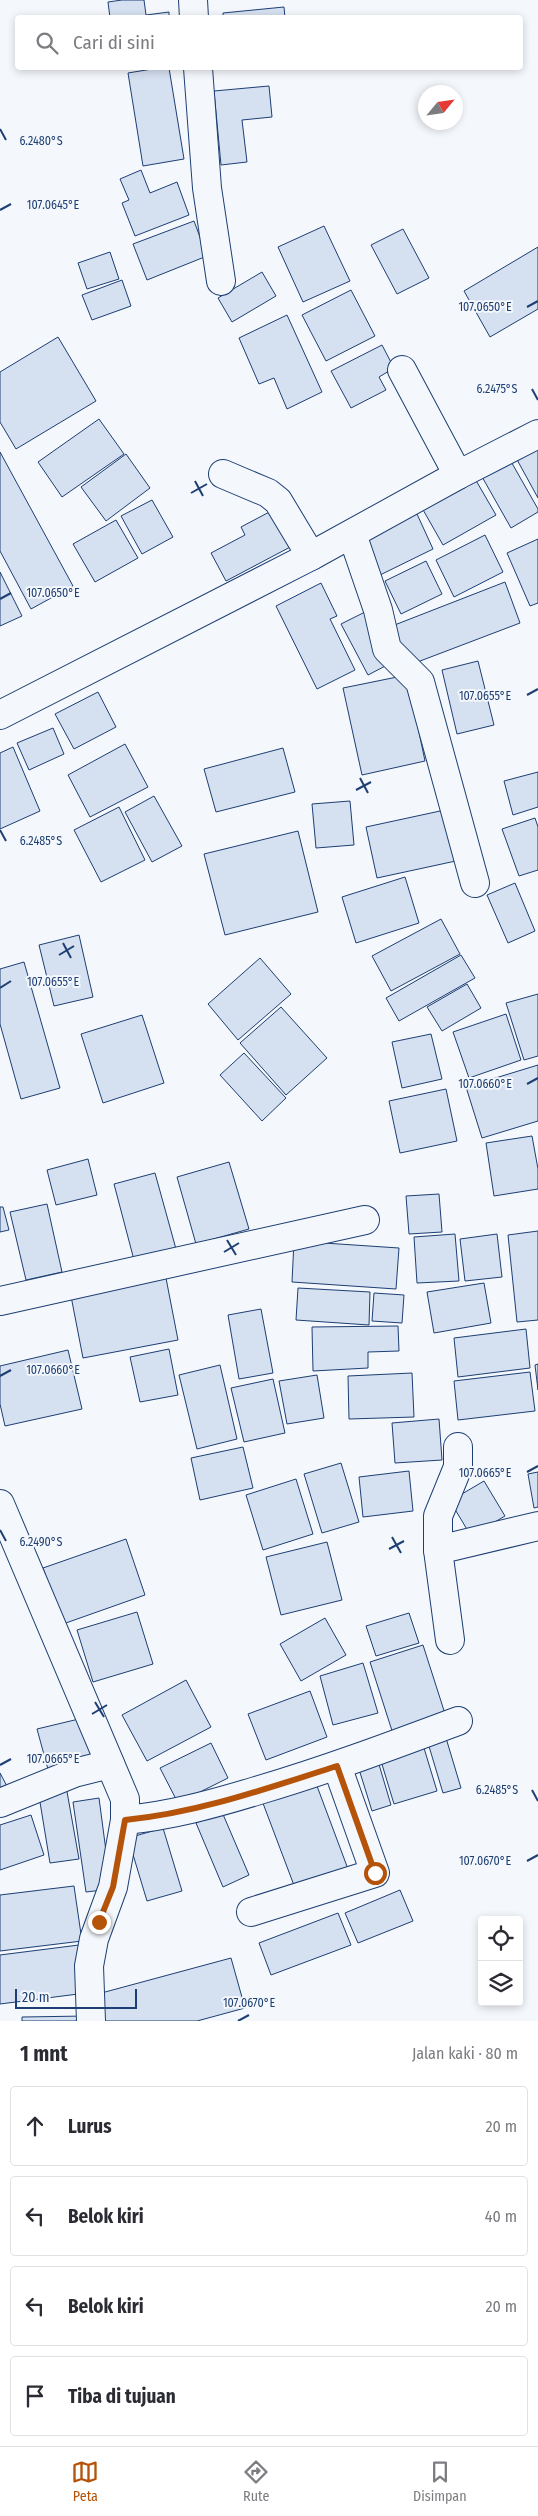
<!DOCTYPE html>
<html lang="id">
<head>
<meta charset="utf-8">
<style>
  body { margin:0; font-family:"Fira Sans Condensed",sans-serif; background:#f2f2f3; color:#2b2b33 }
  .controls { position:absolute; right:15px; bottom:15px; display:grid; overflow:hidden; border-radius:5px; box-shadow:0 2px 8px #0003 }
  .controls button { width:45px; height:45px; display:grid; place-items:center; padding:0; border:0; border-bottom:1px solid #e1e1e2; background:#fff; color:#2b2b33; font:25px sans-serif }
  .compass { position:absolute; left:418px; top:85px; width:45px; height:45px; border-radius:50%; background:#fff; box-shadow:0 2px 8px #0003; rotate:61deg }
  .scale { position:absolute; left:15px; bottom:12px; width:122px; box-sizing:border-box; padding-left:5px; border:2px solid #1d3f73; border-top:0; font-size:14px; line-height:18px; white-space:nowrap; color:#1d3f73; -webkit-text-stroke:4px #f4f7fb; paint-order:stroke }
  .stop { position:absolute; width:15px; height:15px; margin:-11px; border:4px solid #b45309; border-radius:50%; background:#fff }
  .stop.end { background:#b45309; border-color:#fff; box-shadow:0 1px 5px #0008 }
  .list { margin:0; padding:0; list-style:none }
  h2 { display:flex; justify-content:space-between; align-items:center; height:65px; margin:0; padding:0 20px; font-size:21px }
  h2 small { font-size:16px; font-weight:400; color:#7c7c81 }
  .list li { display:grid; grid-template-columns:32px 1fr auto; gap:15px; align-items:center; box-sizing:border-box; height:80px; margin:0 10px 10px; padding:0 10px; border:1px solid #e1e1e2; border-radius:5px }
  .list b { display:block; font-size:19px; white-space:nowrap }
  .list em { font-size:16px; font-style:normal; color:#7c7c81 }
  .icon { flex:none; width:28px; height:28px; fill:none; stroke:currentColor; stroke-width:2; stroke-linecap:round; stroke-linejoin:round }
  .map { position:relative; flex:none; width:538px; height:2021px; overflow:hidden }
  .search { position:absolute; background:#fff; box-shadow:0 2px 8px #0003; left:15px; right:15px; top:15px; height:55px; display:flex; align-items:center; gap:12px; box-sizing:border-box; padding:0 18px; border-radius:5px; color:#7c7c81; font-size:19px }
  .sheet { height:425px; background:#fff }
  nav { display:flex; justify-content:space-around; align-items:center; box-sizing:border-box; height:70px; border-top:1px solid #e1e1e2; background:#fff; font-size:14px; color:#7c7c81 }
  nav a { display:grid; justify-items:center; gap:2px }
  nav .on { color:#b45309 }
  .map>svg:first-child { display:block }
  .building { fill:#d5e0f0; stroke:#1d3f73 }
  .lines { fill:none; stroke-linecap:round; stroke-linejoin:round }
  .minor-casing { stroke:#1d3f73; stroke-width:30 }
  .minor { stroke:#f4f7fb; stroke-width:28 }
  .route { stroke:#b45309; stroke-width:6 }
  .ticks { fill:none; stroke:#1d3f73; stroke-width:2 }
  .ticks-label { font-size:12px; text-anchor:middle; fill:#1d3f73; stroke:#f4f7fb; stroke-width:4; stroke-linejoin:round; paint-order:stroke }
</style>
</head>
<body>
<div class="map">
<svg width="538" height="2021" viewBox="0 0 538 2021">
  <rect width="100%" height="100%" fill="#f4f7fb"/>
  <g class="building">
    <polygon points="122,0 144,0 146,15 169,12 169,18 110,18 108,2"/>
    <polygon points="284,7 285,18 223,18 223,13"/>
    <polygon points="158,68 169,68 184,159 143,166 128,73"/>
    <polygon points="269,86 272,117 242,120 247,162 221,165 214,91"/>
    <polygon points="141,170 150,193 177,182 189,215 135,236 122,203 129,200 120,179"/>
    <polygon points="194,221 207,256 147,280 133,244"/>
    <polygon points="324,226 350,281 303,302 278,247"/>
    <polygon points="403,229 429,278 397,294 371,245"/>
    <polygon points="538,247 538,309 490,337 464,291"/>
    <polygon points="110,252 119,279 87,289 78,263"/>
    <polygon points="262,272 276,296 232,322 218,298"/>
    <polygon points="122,280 131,306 92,320 82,295"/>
    <polygon points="351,290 375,336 326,361 302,315"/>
    <polygon points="287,315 322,392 287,409 274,378 259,384 239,338"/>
    <polygon points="58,337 96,401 16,449 0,422 0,372"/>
    <polygon points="382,345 394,368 379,377 386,390 351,408 331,371"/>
    <polygon points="99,419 124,454 62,497 38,462"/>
    <polygon points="538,444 538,498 515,456"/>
    <polygon points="0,452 73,586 31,609 0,551"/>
    <polygon points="126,454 150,488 106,521 81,487"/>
    <polygon points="509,458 538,509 538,512 511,528 481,475"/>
    <polygon points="474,477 496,515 443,545 422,508"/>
    <polygon points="152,500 173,537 142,554 121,516"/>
    <polygon points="275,509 294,545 226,581 211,553 245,535 241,527"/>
    <polygon points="417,514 433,549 380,575 364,539"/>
    <polygon points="116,520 138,558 95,582 73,544"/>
    <polygon points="485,535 503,572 454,597 436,560"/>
    <polygon points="538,539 538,603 530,606 507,553"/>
    <polygon points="426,561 442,594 401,614 385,581"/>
    <polygon points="0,572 22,616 0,626"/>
    <polygon points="505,582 520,623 407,666 392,626"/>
    <polygon points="321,583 337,616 330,619 355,670 317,689 276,606"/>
    <polygon points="365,612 391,663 368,675 341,624"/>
    <polygon points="478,661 494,725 457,734 442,670"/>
    <polygon points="407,675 425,761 362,775 343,688"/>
    <polygon points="98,692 116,727 74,749 55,714"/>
    <polygon points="53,728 64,754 29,770 17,743"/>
    <polygon points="125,744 148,787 90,817 68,775"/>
    <polygon points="13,747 40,811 0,829 0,753"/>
    <polygon points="283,748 295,792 216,812 204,769"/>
    <polygon points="538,772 538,807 513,815 504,781"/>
    <polygon points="154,796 182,846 152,862 125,812"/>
    <polygon points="350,801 354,845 316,848 312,804"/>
    <polygon points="119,807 145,860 101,882 74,830"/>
    <polygon points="454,808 465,859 377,878 366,827"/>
    <polygon points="535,818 538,827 538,870 519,876 502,829"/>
    <polygon points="298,831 318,912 225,935 204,854"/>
    <polygon points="405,877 419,923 356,943 342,897"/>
    <polygon points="515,883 535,931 508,943 487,895"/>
    <polygon points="441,919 460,954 391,991 372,956"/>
    <polygon points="79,935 93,997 54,1006 39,945"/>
    <polygon points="461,955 475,978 399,1021 386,998"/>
    <polygon points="260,958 291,994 238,1040 208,1004"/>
    <polygon points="24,962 60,1088 21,1099 0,1024 0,969"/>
    <polygon points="467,984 481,1008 442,1031 427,1007"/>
    <polygon points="538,994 538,1056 524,1060 506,1003"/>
    <polygon points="281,1007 327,1058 286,1095 240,1043"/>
    <polygon points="506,1014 521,1060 469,1078 453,1032"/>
    <polygon points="142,1015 164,1083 103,1103 81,1034"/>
    <polygon points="431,1034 442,1079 402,1088 392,1042"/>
    <polygon points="244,1053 286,1098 262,1121 220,1075"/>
    <polygon points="538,1065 538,1121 482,1138 466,1087"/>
    <polygon points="446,1089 457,1141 400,1153 389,1101"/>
    <polygon points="532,1136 538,1169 538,1189 494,1196 486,1143"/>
    <polygon points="88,1159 97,1195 56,1205 47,1170"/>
    <polygon points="229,1162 249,1229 196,1244 177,1177"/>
    <polygon points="155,1173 176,1249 134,1260 114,1184"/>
    <polygon points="439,1194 442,1232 409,1234 406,1196"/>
    <polygon points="47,1204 62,1272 26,1280 10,1212"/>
    <polygon points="0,1207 3,1207 9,1230 0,1232"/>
    <polygon points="538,1231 538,1320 517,1322 508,1235"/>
    <polygon points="455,1234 459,1281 417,1283 414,1237"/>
    <polygon points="497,1234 502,1277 465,1281 460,1239"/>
    <polygon points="294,1241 399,1248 396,1289 292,1282"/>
    <polygon points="165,1273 178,1340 83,1358 70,1291"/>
    <polygon points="484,1283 491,1323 434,1333 427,1292"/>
    <polygon points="298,1288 370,1292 369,1325 296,1320"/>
    <polygon points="374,1293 404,1295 402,1323 372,1321"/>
    <polygon points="261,1309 273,1373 239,1379 228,1315"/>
    <polygon points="398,1326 399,1351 368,1352 368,1368 313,1371 312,1327"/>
    <polygon points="526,1329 530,1368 458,1377 454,1338"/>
    <polygon points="169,1349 178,1395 140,1402 130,1357"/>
    <polygon points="68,1350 82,1409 5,1426 0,1404 0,1366"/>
    <polygon points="538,1364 538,1390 535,1365"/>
    <polygon points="220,1365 237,1439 197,1449 179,1375"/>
    <polygon points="530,1372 535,1411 458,1420 454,1381"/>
    <polygon points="412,1373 414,1417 349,1419 348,1376"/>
    <polygon points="317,1375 324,1418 287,1424 279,1381"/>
    <polygon points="273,1379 285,1433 244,1442 231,1388"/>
    <polygon points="439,1419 442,1460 395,1463 392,1423"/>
    <polygon points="243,1447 253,1488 200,1500 191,1458"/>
    <polygon points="341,1463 359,1522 322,1533 304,1474"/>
    <polygon points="409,1471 413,1511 363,1517 359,1477"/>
    <polygon points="538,1472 538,1507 534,1508 528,1474"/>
    <polygon points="296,1479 313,1534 263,1550 246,1495"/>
    <polygon points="484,1481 505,1516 471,1536 450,1501"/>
    <polygon points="126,1539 145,1595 63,1624 43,1568"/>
    <polygon points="327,1542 342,1600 281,1615 266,1557"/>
    <polygon points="137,1612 153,1664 93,1682 77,1630"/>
    <polygon points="409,1613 419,1643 376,1656 366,1626"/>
    <polygon points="325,1618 346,1655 301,1681 280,1644"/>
    <polygon points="423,1645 447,1720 394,1737 370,1662"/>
    <polygon points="363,1663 378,1713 333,1725 320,1676"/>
    <polygon points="186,1680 211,1727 147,1761 122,1715"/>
    <polygon points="310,1691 327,1737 266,1760 248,1714"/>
    <polygon points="83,1718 94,1762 49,1773 37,1729"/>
    <polygon points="446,1738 461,1788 443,1793 428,1743"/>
    <polygon points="211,1743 228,1778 178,1803 160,1768"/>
    <polygon points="424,1748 437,1791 394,1804 381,1761"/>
    <polygon points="378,1761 391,1805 372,1811 358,1766"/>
    <polygon points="0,1773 8,1788 0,1792"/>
    <polygon points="314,1778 348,1869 295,1888 261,1798"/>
    <polygon points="66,1786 79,1859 50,1863 38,1790"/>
    <polygon points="99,1798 111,1889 86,1892 73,1802"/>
    <polygon points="222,1812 249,1875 223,1887 196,1823"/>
    <polygon points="31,1815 44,1855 0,1870 0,1825"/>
    <polygon points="163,1828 182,1891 147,1901 128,1838"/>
    <polygon points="74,1886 82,1941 0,1951 0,1895"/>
    <polygon points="400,1890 413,1921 358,1943 345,1913"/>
    <polygon points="338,1913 351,1945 271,1975 259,1943"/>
    <polygon points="79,1945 86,1993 0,2004 0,1955"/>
    <polygon points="231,1958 245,2008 197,2021 101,2021 94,1995"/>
    <polygon points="86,2016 86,2021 22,2021 22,2017"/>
  </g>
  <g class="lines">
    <g class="minor-casing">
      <g id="minor">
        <polyline points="193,0 194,18"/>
        <polyline points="198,68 207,188 221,281"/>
        <polyline points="402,370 458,475"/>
        <polyline points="223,474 268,493 278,501 311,556"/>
        <polyline points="352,534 378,610 387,649 420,682 475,883"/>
        <polyline points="0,715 311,556 458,475 538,434"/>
        <polyline points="0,1301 365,1220"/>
        <polyline points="0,1504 125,1799 125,1820 113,1887 94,1939 89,1966 91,2021"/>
        <polyline points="438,1550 438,1516 458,1467 458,1447"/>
        <polyline points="450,1640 438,1550 538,1526"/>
        <polyline points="0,1803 74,1773 110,1764"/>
        <path d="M125,1820C170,1816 213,1804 256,1791C324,1771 391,1746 458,1721"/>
        <polyline points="251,1912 375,1873 337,1766"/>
      </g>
    </g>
    <use href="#minor" class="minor"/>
  </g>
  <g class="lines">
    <path class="route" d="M99,1922L113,1887L125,1820C198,1813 268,1788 337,1766L375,1873"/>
  </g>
  <path class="ticks" d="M0,129L6,140M0,210L11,204M527,307L538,301M532,389L538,400M195,481L203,496M191,493L207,484M0,599L11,593M527,695L538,689M360,778L368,793M356,790L371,782M0,830L6,841M63,943L71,958M59,955L74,946M0,988L11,981M527,1084L538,1078M227,1240L236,1255M224,1252L239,1243M0,1376L11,1370M527,1472L538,1466M0,1530L6,1541M392,1537L401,1553M389,1549L404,1541M95,1702L104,1717M92,1714L107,1705M0,1765L11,1759M532,1790L538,1801M527,1861L538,1855M238,2021L249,2015"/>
  <g class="ticks-label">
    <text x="41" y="145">6.2480°S</text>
    <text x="53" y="209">107.0645°E</text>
    <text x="485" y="311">107.0650°E</text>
    <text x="497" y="393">6.2475°S</text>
    <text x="53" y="597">107.0650°E</text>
    <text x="485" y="700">107.0655°E</text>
    <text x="41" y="845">6.2485°S</text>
    <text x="53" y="986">107.0655°E</text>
    <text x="485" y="1088">107.0660°E</text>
    <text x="53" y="1374">107.0660°E</text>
    <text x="485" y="1477">107.0665°E</text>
    <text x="41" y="1546">6.2490°S</text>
    <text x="53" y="1763">107.0665°E</text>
    <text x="497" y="1794">6.2485°S</text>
    <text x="485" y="1865">107.0670°E</text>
    <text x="249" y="2007">107.0670°E</text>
  </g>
</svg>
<div class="controls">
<button><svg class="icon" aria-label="locate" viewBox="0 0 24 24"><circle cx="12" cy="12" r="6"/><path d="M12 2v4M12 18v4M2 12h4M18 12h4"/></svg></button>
<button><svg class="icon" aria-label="layers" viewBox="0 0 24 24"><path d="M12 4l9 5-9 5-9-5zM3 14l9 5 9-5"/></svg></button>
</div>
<svg class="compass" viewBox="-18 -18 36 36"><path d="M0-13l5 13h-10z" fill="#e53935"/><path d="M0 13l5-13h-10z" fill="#7c7c81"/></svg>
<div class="scale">20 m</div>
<div class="stop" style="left:375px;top:1873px"></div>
<div class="stop end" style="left:99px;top:1922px"></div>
<div class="search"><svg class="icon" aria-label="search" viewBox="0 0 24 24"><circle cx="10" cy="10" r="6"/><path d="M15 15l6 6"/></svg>Cari di sini</div>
</div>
<section class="sheet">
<h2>1 mnt<small>Jalan kaki · 80 m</small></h2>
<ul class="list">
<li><svg class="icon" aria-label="ahead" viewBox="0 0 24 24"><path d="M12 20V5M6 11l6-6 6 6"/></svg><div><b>Lurus</b></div><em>20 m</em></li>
<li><svg class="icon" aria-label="left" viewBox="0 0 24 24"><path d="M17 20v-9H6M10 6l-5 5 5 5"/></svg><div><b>Belok kiri</b></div><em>40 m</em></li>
<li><svg class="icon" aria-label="left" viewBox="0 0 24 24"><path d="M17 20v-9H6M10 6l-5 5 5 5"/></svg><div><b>Belok kiri</b></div><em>20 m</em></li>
<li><svg class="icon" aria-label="arrive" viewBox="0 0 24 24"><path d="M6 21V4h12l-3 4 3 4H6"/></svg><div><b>Tiba di tujuan</b></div></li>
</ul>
</section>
<nav>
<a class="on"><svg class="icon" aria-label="map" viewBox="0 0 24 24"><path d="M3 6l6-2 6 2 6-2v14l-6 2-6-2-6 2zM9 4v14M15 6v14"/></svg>Peta</a>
<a><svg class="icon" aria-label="directions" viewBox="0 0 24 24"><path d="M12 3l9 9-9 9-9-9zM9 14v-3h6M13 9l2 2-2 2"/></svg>Rute</a>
<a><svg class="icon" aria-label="saved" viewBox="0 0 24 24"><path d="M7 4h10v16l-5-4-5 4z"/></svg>Disimpan</a>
</nav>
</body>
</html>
